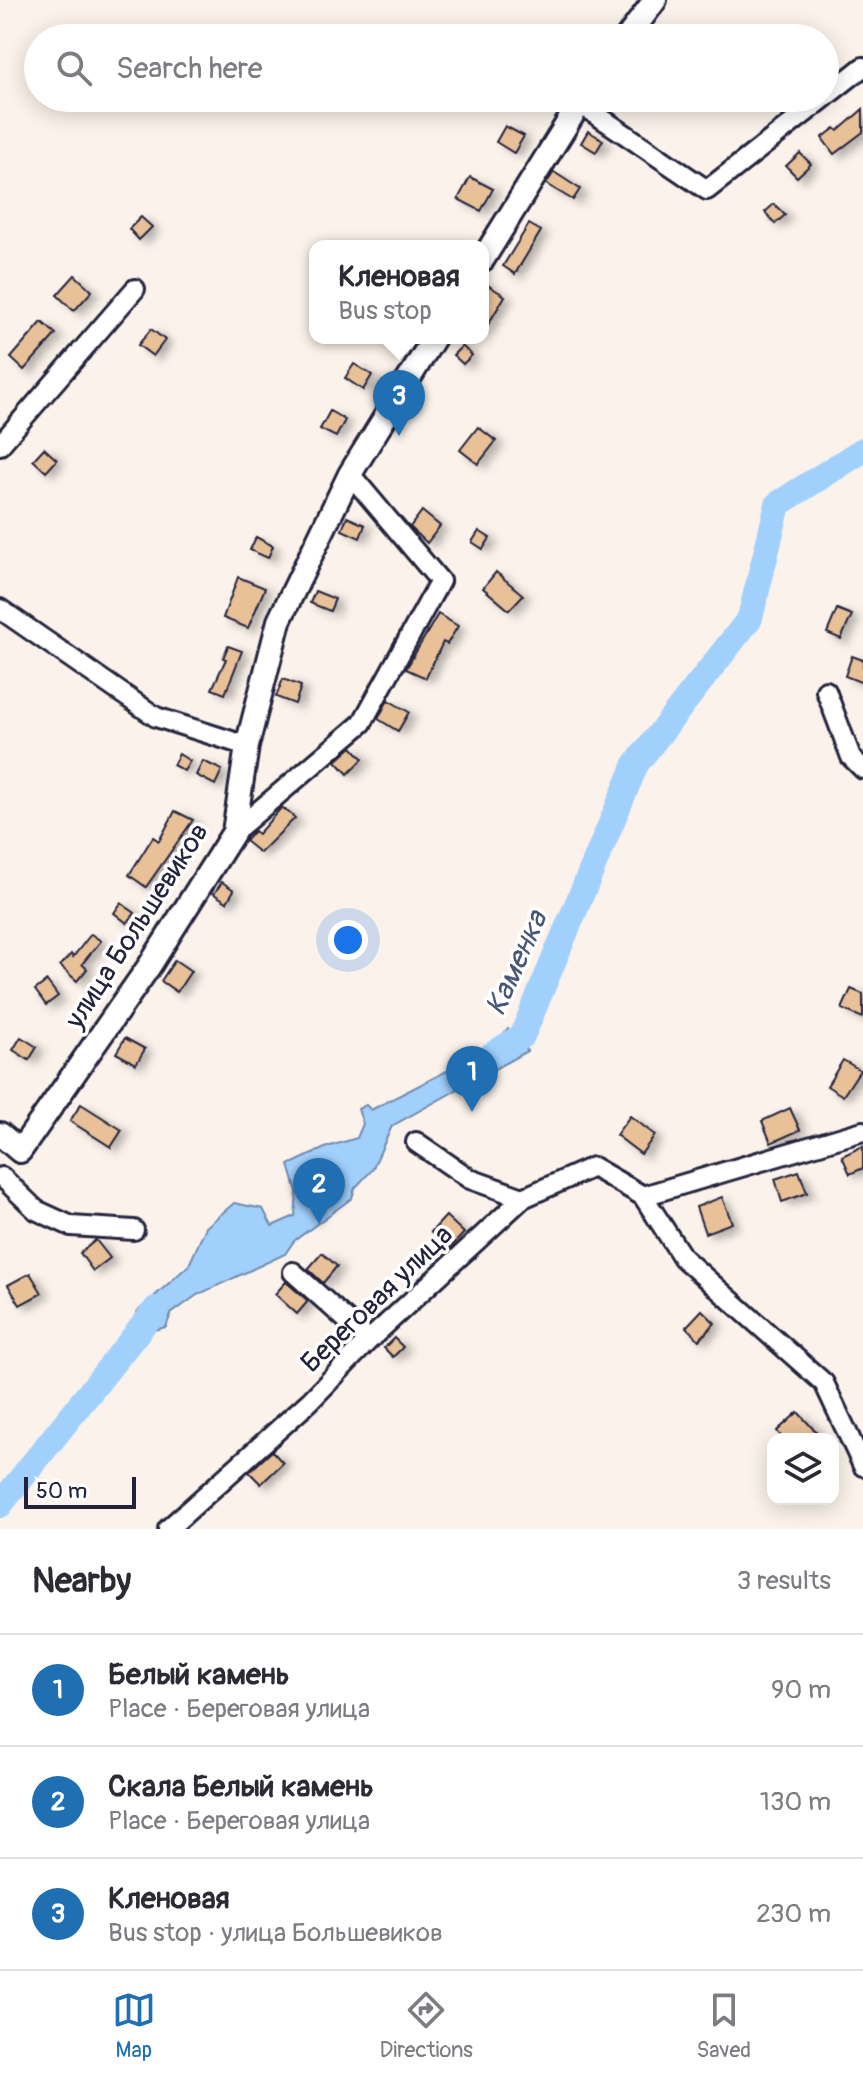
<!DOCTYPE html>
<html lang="en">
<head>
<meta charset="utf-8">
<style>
  body { margin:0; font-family:Pangolin,sans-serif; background:#f7f7f7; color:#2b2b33 }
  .controls { position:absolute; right:24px; bottom:24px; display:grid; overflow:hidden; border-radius:16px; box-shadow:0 4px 20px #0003 }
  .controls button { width:72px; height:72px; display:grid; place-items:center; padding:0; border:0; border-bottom:2px solid #e1e1e2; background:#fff; color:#2b2b33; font:40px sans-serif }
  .scale { position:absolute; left:24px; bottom:20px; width:112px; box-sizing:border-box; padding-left:8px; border:4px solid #22223b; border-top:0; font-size:22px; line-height:28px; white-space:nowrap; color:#22223b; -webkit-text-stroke:6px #fff; paint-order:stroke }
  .you { position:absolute; left:348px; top:940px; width:28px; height:28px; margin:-20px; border:6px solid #fff; border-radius:50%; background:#1a73e8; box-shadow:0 0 0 12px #1a73e833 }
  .badge { display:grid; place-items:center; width:52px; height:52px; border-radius:50%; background:#1f6fb2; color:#fff; font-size:26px; font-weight:700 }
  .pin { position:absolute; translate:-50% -66px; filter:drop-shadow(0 2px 4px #0008) }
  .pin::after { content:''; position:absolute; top:42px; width:28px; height:24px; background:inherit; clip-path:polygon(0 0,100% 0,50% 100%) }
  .popup { position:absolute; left:309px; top:240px; width:180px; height:104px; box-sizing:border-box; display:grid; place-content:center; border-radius:16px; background:#fff; filter:drop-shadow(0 2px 6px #0005); font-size:26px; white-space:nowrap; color:#7c7c81 }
  .popup b { font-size:30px; color:#2b2b33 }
  .popup::after { content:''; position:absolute; left:50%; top:100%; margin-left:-16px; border:16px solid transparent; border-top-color:#fff }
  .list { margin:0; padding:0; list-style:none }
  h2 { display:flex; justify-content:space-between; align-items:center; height:104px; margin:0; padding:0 32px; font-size:34px }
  h2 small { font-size:26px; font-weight:400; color:#7c7c81 }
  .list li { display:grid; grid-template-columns:52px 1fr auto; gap:24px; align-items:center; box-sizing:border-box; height:112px; padding:0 32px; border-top:2px solid #e1e1e2 }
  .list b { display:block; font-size:30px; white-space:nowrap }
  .list p { margin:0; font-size:26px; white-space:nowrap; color:#7c7c81 }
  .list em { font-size:26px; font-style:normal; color:#7c7c81 }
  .icon { flex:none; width:44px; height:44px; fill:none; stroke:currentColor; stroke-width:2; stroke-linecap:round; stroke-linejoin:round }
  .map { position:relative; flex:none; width:863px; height:1529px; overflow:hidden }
  .search { position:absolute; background:#fff; box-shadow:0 4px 20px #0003; left:24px; right:24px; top:24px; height:88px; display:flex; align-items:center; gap:20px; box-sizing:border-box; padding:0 28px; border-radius:44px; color:#7c7c81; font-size:30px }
  .sheet { height:440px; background:#fff }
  nav { display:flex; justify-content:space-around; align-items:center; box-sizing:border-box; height:112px; border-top:2px solid #e1e1e2; background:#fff; font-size:22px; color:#7c7c81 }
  nav a { display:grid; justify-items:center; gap:4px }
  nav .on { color:#1f6fb2 }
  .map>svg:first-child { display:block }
  .water { fill:#a2d0fd; stroke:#6f8aaf; stroke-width:2 }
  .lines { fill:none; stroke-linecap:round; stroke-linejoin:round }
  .river { stroke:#a2d0fd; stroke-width:26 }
  .building { fill:#e9c199; stroke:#22223b; stroke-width:2; filter:url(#shadow) }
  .minor-casing { stroke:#22223b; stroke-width:24 }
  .tertiary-casing { stroke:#22223b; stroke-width:28 }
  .minor { stroke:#fff; stroke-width:18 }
  .tertiary { stroke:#fff; stroke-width:22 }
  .labels { text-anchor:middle; stroke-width:7; stroke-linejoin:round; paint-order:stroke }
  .street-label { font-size:28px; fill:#22223b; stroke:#fff }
  .water-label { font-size:30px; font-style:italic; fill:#485675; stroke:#fff }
</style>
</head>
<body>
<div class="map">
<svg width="863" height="1529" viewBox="0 0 863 1529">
  <defs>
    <filter id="shadow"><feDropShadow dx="7" dy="4" stdDeviation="4" flood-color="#0004"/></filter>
  </defs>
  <rect width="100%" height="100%" fill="#fbf3eb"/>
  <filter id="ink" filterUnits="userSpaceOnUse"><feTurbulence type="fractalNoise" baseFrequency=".0125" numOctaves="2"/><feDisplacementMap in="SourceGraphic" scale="16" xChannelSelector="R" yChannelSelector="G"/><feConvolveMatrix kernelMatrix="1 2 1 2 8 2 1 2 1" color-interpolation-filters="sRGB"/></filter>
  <g filter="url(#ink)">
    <polygon class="water" points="508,1029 522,1036 527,1051 392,1126 372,1170 355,1188 352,1198 294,1241 285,1254 197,1295 171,1314 166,1327 136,1335 137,1312 189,1265 206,1227 234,1203 263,1209 272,1226 295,1216 297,1192 289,1165 327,1147 357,1138 363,1124 358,1109 366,1105 371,1110 488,1050"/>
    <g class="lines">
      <g class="river">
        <polyline points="493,1054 522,1036 636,764 750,618 778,504 863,450"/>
        <polyline points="0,1505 156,1309"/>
      </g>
    </g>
    <g class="building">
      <polygon points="863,109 863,132 834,154 822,138 835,128 838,131"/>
      <polygon points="505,126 524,136 514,153 496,142"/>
      <polygon points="588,131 603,140 596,152 581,143"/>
      <polygon points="800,153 811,164 797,177 786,166"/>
      <polygon points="554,172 580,189 573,200 546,184"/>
      <polygon points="470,177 493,189 481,211 458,199"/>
      <polygon points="774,204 785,215 775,224 765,212"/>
      <polygon points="141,217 152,227 139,240 129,229"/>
      <polygon points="529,224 541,231 515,274 503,266"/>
      <polygon points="75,275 92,291 74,311 57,295"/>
      <polygon points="483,282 505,296 483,333"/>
      <polygon points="42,322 56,334 24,370 11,358"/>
      <polygon points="151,329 165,340 153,356 138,345"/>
      <polygon points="462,346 472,355 463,364 453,355"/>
      <polygon points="354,364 372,375 363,390 345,378"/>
      <polygon points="330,411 345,420 336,437 320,429"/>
      <polygon points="478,427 496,441 478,464 460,450"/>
      <polygon points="44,448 57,460 46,472 33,460"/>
      <polygon points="422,511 440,526 427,543 410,527"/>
      <polygon points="347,517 365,525 360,538 342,530"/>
      <polygon points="479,531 490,538 483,549 472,542"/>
      <polygon points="256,537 273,546 268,558 250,550"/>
      <polygon points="496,572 523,595 509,610 483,588"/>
      <polygon points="238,577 265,588 248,628 223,618"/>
      <polygon points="315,591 335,599 330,611 310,603"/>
      <polygon points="837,609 852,615 841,639 827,633"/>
      <polygon points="438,614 458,626 447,644 443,642 426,678 406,669"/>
      <polygon points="228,646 242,651 225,694 212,689 226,659 223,658"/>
      <polygon points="852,656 863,660 863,683 845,676"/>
      <polygon points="283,679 301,686 295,704 276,697"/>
      <polygon points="388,700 409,712 398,731 378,719"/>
      <polygon points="352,747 363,759 348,774 336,761"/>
      <polygon points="179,754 190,761 184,771 173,765"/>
      <polygon points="203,761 222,770 215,785 196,775"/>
      <polygon points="282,807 295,818 260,853 245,841 254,831 258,834"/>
      <polygon points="175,811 193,820 146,887 129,875 153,837 159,841"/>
      <polygon points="222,882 234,890 227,902 214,894"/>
      <polygon points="121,903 135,913 127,923 114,913"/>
      <polygon points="91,934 101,941 82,964 87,969 77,981 60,966 71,954 73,957"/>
      <polygon points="175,960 191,971 177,992 161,981"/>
      <polygon points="47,981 58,996 46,1005 35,990"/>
      <polygon points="851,989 863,994 863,1018 842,1009"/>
      <polygon points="21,1037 37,1047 29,1060 13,1050"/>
      <polygon points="125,1038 145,1049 136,1064 116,1053"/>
      <polygon points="843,1060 860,1070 843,1096 827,1086"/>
      <polygon points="81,1104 122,1130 111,1147 70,1121"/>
      <polygon points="790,1108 800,1130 771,1143 762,1121"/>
      <polygon points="630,1116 655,1135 641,1154 616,1135"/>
      <polygon points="863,1146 863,1168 850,1174 842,1156"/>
      <polygon points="799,1171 807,1193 782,1202 775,1179"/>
      <polygon points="722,1197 732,1223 705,1233 696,1207"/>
      <polygon points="446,1216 464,1233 449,1249 431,1232"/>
      <polygon points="96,1240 110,1258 93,1271 80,1253"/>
      <polygon points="322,1253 337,1266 323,1283 308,1269"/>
      <polygon points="30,1273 42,1293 20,1305 8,1285"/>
      <polygon points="286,1282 308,1301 297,1314 275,1294"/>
      <polygon points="702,1310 715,1323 699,1340 686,1327"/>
      <polygon points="394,1338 403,1347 393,1357 384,1348"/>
      <polygon points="798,1412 816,1432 808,1439 783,1439 777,1431"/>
      <polygon points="272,1451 283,1463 261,1484 249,1472"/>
    </g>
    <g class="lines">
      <g class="minor-casing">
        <g id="minor">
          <polyline points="825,97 863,67"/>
          <polyline points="579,103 707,190 824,98"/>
          <polyline points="0,445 135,289"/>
          <polyline points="0,609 156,717 247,746"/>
          <polyline points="826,691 851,757 863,769"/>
          <polyline points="234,832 362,723 440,581 350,474"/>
          <polyline points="416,1142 470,1179 523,1198"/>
          <polyline points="2,1177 36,1210 71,1226 134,1230"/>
          <polyline points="643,1196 863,1131"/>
          <polyline points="293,1272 369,1340"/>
          <polyline points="168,1529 310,1401 369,1340 523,1198 593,1167 643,1196 683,1258 824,1383 863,1466"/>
        </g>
      </g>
      <g class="tertiary-casing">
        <g id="tertiary">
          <polyline points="627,38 655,0"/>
          <polyline points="483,259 583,98"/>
          <polyline points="0,1134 20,1151 150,965 234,832 247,746 279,621 350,474 434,338"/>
        </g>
      </g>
      <use href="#minor" class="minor"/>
      <use href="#tertiary" class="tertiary"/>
    </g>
  </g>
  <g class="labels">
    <g class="street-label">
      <text transform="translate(136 925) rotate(-57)" y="10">улица Большевиков</text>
      <text transform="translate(376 1298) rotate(-44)" y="10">Береговая улица</text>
    </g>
    <g class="water-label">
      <text transform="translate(516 963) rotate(-66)" y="10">Каменка</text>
    </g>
  </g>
</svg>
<div class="controls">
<button><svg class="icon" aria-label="layers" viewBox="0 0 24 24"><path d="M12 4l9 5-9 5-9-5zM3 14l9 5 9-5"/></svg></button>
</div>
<div class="scale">50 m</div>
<div class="you"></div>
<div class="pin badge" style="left:472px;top:1112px">1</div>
<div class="pin badge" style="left:319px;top:1224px">2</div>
<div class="pin badge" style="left:399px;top:436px">3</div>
<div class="popup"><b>Кленовая</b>Bus stop</div>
<div class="search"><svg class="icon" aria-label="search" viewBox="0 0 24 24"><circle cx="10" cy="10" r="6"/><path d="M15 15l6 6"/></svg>Search here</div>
</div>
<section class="sheet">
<h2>Nearby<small>3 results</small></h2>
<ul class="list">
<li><span class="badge">1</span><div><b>Белый камень</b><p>Place · Береговая улица</p></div><em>90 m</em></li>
<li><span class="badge">2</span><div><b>Скала Белый камень</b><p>Place · Береговая улица</p></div><em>130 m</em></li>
<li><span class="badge">3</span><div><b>Кленовая</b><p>Bus stop · улица Большевиков</p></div><em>230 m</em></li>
</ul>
</section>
<nav>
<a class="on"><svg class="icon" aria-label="map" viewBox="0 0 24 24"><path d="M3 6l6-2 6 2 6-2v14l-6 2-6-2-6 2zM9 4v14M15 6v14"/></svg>Map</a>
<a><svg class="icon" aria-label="directions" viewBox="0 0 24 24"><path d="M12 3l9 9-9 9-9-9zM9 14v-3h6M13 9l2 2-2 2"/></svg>Directions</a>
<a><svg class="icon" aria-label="saved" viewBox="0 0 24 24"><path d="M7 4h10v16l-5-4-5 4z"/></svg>Saved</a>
</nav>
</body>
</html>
